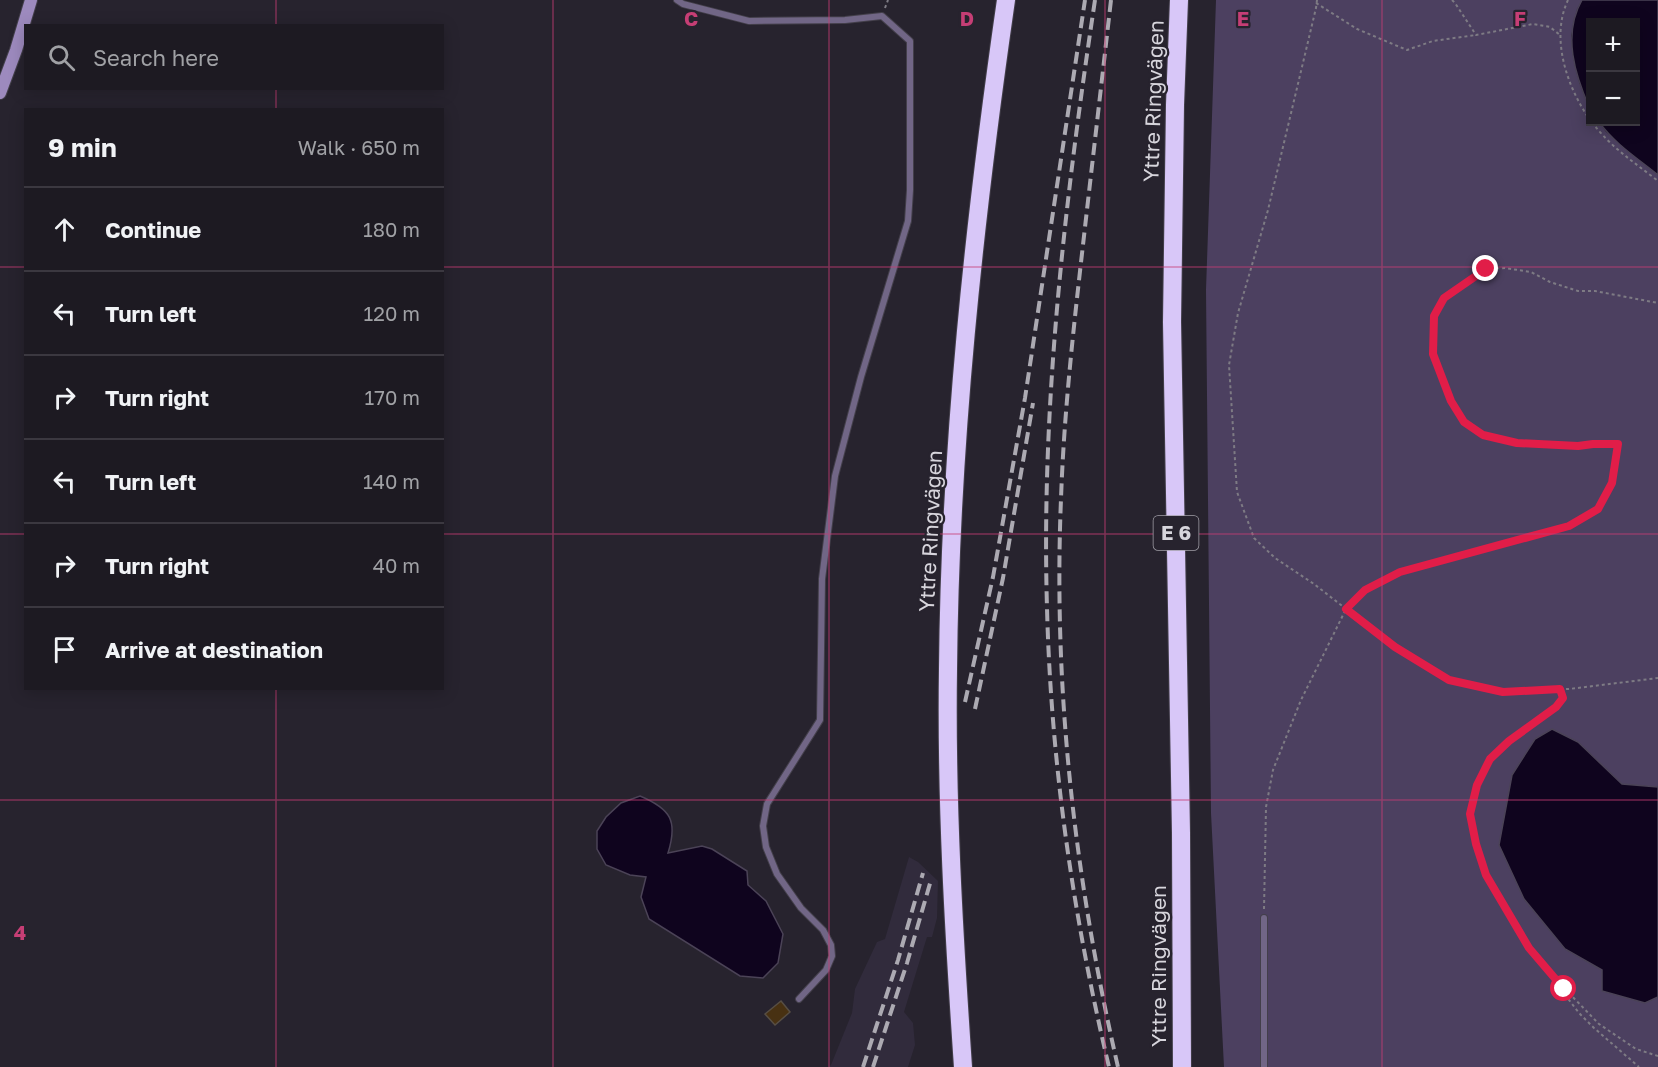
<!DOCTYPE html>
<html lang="en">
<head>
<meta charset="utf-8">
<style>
  body { margin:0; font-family:"Golos Text",sans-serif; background:#25232a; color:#f1f3f6 }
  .controls { position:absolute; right:18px; top:18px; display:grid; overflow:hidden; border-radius:0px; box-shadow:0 3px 15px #0003 }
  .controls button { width:54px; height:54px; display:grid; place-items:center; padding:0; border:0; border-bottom:2px solid #3b3840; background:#1d1a22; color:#f1f3f6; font:30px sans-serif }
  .stop { position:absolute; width:18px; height:18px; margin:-14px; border:4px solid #e11d48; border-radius:50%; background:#fff }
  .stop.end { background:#e11d48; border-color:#fff; box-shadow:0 2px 6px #0008 }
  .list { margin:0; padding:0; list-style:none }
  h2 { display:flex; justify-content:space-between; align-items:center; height:78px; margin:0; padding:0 24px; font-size:26px }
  h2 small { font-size:20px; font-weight:400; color:#a0a1a5 }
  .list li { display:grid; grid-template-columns:39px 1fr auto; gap:18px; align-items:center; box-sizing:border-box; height:84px; padding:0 24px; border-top:2px solid #3b3840 }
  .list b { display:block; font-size:22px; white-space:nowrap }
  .list em { font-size:20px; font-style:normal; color:#a0a1a5 }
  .icon { flex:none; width:33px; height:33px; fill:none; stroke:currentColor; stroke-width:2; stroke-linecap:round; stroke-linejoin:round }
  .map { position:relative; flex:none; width:1658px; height:1067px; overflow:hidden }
  .search { position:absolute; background:#1d1a22; box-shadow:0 3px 15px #0003; left:24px; top:24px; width:420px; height:66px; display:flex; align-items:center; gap:15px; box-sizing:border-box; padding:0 21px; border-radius:0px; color:#a0a1a5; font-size:22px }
  .panel { position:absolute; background:#1d1a22; box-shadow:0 3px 15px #0003; left:24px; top:108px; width:420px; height:582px; border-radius:0px }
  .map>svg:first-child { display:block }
  .built { fill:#312b3c }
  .green { fill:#4c4060 }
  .water { fill:#0f041e; stroke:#4b4357; stroke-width:1.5 }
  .building { fill:#483112; stroke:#574e44; stroke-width:1.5 }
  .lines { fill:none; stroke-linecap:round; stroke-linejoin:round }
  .lane-casing { stroke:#433f4a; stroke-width:8 }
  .secondary-casing { stroke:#433f4a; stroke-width:14 }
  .highway-casing { stroke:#433f4a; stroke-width:20 }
  .path { stroke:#7e7b84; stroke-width:2; stroke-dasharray:3 3; stroke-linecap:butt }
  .lane { stroke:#716686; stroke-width:6 }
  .secondary { stroke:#9d8abe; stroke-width:12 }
  .highway { stroke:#d8c7f8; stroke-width:18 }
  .rail { stroke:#acaab2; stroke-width:4; stroke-dasharray:12 6; stroke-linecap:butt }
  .route { stroke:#e11d48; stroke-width:8 }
  .grid { fill:none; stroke:#c63e75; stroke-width:1.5; stroke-opacity:0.55 }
  .labels { text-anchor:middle; stroke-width:4.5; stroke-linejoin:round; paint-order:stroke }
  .shield { fill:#27232e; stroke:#a2a0a8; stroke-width:1.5 }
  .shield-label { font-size:20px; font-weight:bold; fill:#d7d5dc }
  .street-label { font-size:21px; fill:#d7d5dc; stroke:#27232e }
  .grid-label { font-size:20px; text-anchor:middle; font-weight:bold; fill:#c63e75; stroke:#27232e; stroke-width:4.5; stroke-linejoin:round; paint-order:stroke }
</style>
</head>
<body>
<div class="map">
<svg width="1658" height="1067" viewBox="0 0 1658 1067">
  <rect width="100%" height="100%" fill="#27232e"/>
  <polygon class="built" points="909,857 918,862 938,881 937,918 932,937 927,937 904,1012 913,1023 915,1045 908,1067 828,1067 831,1065 852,1013 855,989 877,942 885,939"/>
  <polygon class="green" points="1216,0 1582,0 1577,9 1571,36 1579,82 1590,109 1590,122 1599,122 1606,132 1658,175 1658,787 1622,784 1578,742 1524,899 1565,949 1602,970 1645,1003 1658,997 1658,1067 1224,1067 1211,813 1206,290"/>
  <g class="water">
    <path d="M1582,0H1658V175C1637,158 1615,144 1599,122H1636V22H1590V109C1575,75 1562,35 1582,0Z"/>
    <polygon points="1552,729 1578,742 1622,784 1658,787 1658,997 1645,1003 1602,991 1602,970 1565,949 1524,899 1499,845 1512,775 1535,739"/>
    <path d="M640,796C671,809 678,821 668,853L702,846L712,849L747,871L748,885L766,901L783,934L778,963L763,978L740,976L649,919L641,897L646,877L630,875L606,865L597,849V831L606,817L621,803Z"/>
  </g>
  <polygon class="building" points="781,1001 790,1012 775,1025 765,1014"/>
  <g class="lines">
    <g class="lane-casing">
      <g id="lane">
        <polyline points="677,0 683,4 749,21 845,20 882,16 910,41 910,190 908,221 861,377 835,476 822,579 820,720 767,804 763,826 766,847 777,874 801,908 823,930 831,945 832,956 826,970 799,999"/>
        <polyline points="1264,918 1264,1067"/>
      </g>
    </g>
    <g class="secondary-casing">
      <polyline id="secondary" points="0,93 16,50 31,0"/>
    </g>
    <g class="highway-casing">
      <g id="highway">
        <polyline points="1179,0 1175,105 1172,322 1181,833 1182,1067"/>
        <path d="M963,1067C954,935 946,802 948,669C950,445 974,222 1006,0"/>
      </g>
    </g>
    <g class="path">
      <polyline points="1317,0 1316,8 1268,210 1238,313 1229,365 1237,492 1254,538 1275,558 1314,584 1395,647 1449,680 1503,691 1569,689 1658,678"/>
      <polyline points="1452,0 1455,3 1476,35 1533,24 1550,27 1560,35"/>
      <path d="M1568,0C1550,38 1567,87 1590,120"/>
      <polyline points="1316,3 1357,29 1407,50 1433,41 1476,35"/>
      <polyline points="885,8 888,0"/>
      <path d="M1592,122C1610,147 1634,162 1658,181"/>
      <polyline points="1618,444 1593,444 1578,446 1517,443 1483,435 1464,422 1451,401 1433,354 1434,316 1444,298 1486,269 1505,268 1531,272 1550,282 1578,291 1595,291 1658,303"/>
      <polyline points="1560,689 1563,698 1556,707 1509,741 1490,759 1477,785 1470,814 1476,844 1486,875 1529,948 1565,989 1599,1024 1636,1049 1658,1056"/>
      <polyline points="1264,909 1266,807 1273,770 1301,700 1346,609 1365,589 1400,572 1569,526 1598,509 1612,483 1618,439"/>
      <polyline points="1543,966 1579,1013 1594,1028 1639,1067"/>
    </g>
    <use href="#lane" class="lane"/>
    <use href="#secondary" class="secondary"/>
    <use href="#highway" class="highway"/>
    <g class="rail">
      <path d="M1095,0C1065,200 1041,405 1047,608C1051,763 1073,916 1109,1067"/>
      <path d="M1111,0C1102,79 1093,157 1084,236C1074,324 1064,411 1061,499C1053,690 1075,881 1118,1067"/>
      <polyline points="965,702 993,577 1025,398 1085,0"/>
      <polyline points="975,709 1003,578 1033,403"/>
      <polyline points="863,1067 898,960 923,873"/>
      <polyline points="873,1067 907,963 931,880"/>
    </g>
  </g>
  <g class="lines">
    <polyline class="route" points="1486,269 1444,298 1434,316 1433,354 1451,401 1464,422 1483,435 1517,443 1578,446 1593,444 1618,444 1612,483 1598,509 1569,526 1400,572 1365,590 1346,609 1395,647 1449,680 1503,692 1560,689 1563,698 1556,707 1509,741 1490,759 1477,785 1470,814 1476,844 1486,875 1529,948 1564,989"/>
  </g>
  <path class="grid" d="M276,0V26M553,0V1067M829,0V1067M1105,0V1067M1382,0V1067M276,88V110M0,267H26M442,267H1658M0,534H26M442,534H1658M276,688V1067M0,800H1658"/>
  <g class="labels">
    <rect class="shield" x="1153.5" y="516" width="45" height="34" rx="4.5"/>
    <g class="shield-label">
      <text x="1176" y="540">E 6</text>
    </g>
    <g class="street-label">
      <text transform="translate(1154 101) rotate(-88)" y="7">Yttre Ringvägen</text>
      <text transform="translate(931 531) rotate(-87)" y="7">Yttre Ringvägen</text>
      <text transform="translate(1159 966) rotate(-90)" y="7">Yttre Ringvägen</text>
    </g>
  </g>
  <g class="grid-label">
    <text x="691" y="26">C</text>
    <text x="967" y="26">D</text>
    <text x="1243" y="26">E</text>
    <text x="1520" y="26">F</text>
    <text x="20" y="940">4</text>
  </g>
</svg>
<div class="controls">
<button>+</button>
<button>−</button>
</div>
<div class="stop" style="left:1564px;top:989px"></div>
<div class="stop end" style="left:1486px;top:269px"></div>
<div class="search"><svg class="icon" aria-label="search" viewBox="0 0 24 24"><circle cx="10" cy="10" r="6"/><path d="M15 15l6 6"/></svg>Search here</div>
<section class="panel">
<h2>9 min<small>Walk · 650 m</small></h2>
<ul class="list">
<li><svg class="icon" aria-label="ahead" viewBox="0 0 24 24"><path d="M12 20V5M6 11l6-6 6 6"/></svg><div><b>Continue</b></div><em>180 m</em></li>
<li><svg class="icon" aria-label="left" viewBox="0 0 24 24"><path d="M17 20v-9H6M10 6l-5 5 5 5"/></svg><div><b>Turn left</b></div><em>120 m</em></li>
<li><svg class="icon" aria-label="right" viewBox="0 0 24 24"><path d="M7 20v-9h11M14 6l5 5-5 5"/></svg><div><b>Turn right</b></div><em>170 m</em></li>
<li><svg class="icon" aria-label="left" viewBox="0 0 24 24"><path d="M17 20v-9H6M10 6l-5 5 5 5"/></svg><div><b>Turn left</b></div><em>140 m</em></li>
<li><svg class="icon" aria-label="right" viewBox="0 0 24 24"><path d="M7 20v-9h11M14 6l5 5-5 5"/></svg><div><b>Turn right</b></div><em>40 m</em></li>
<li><svg class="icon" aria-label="arrive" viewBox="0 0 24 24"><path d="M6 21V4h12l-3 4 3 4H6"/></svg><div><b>Arrive at destination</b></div></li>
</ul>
</section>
</div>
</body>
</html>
